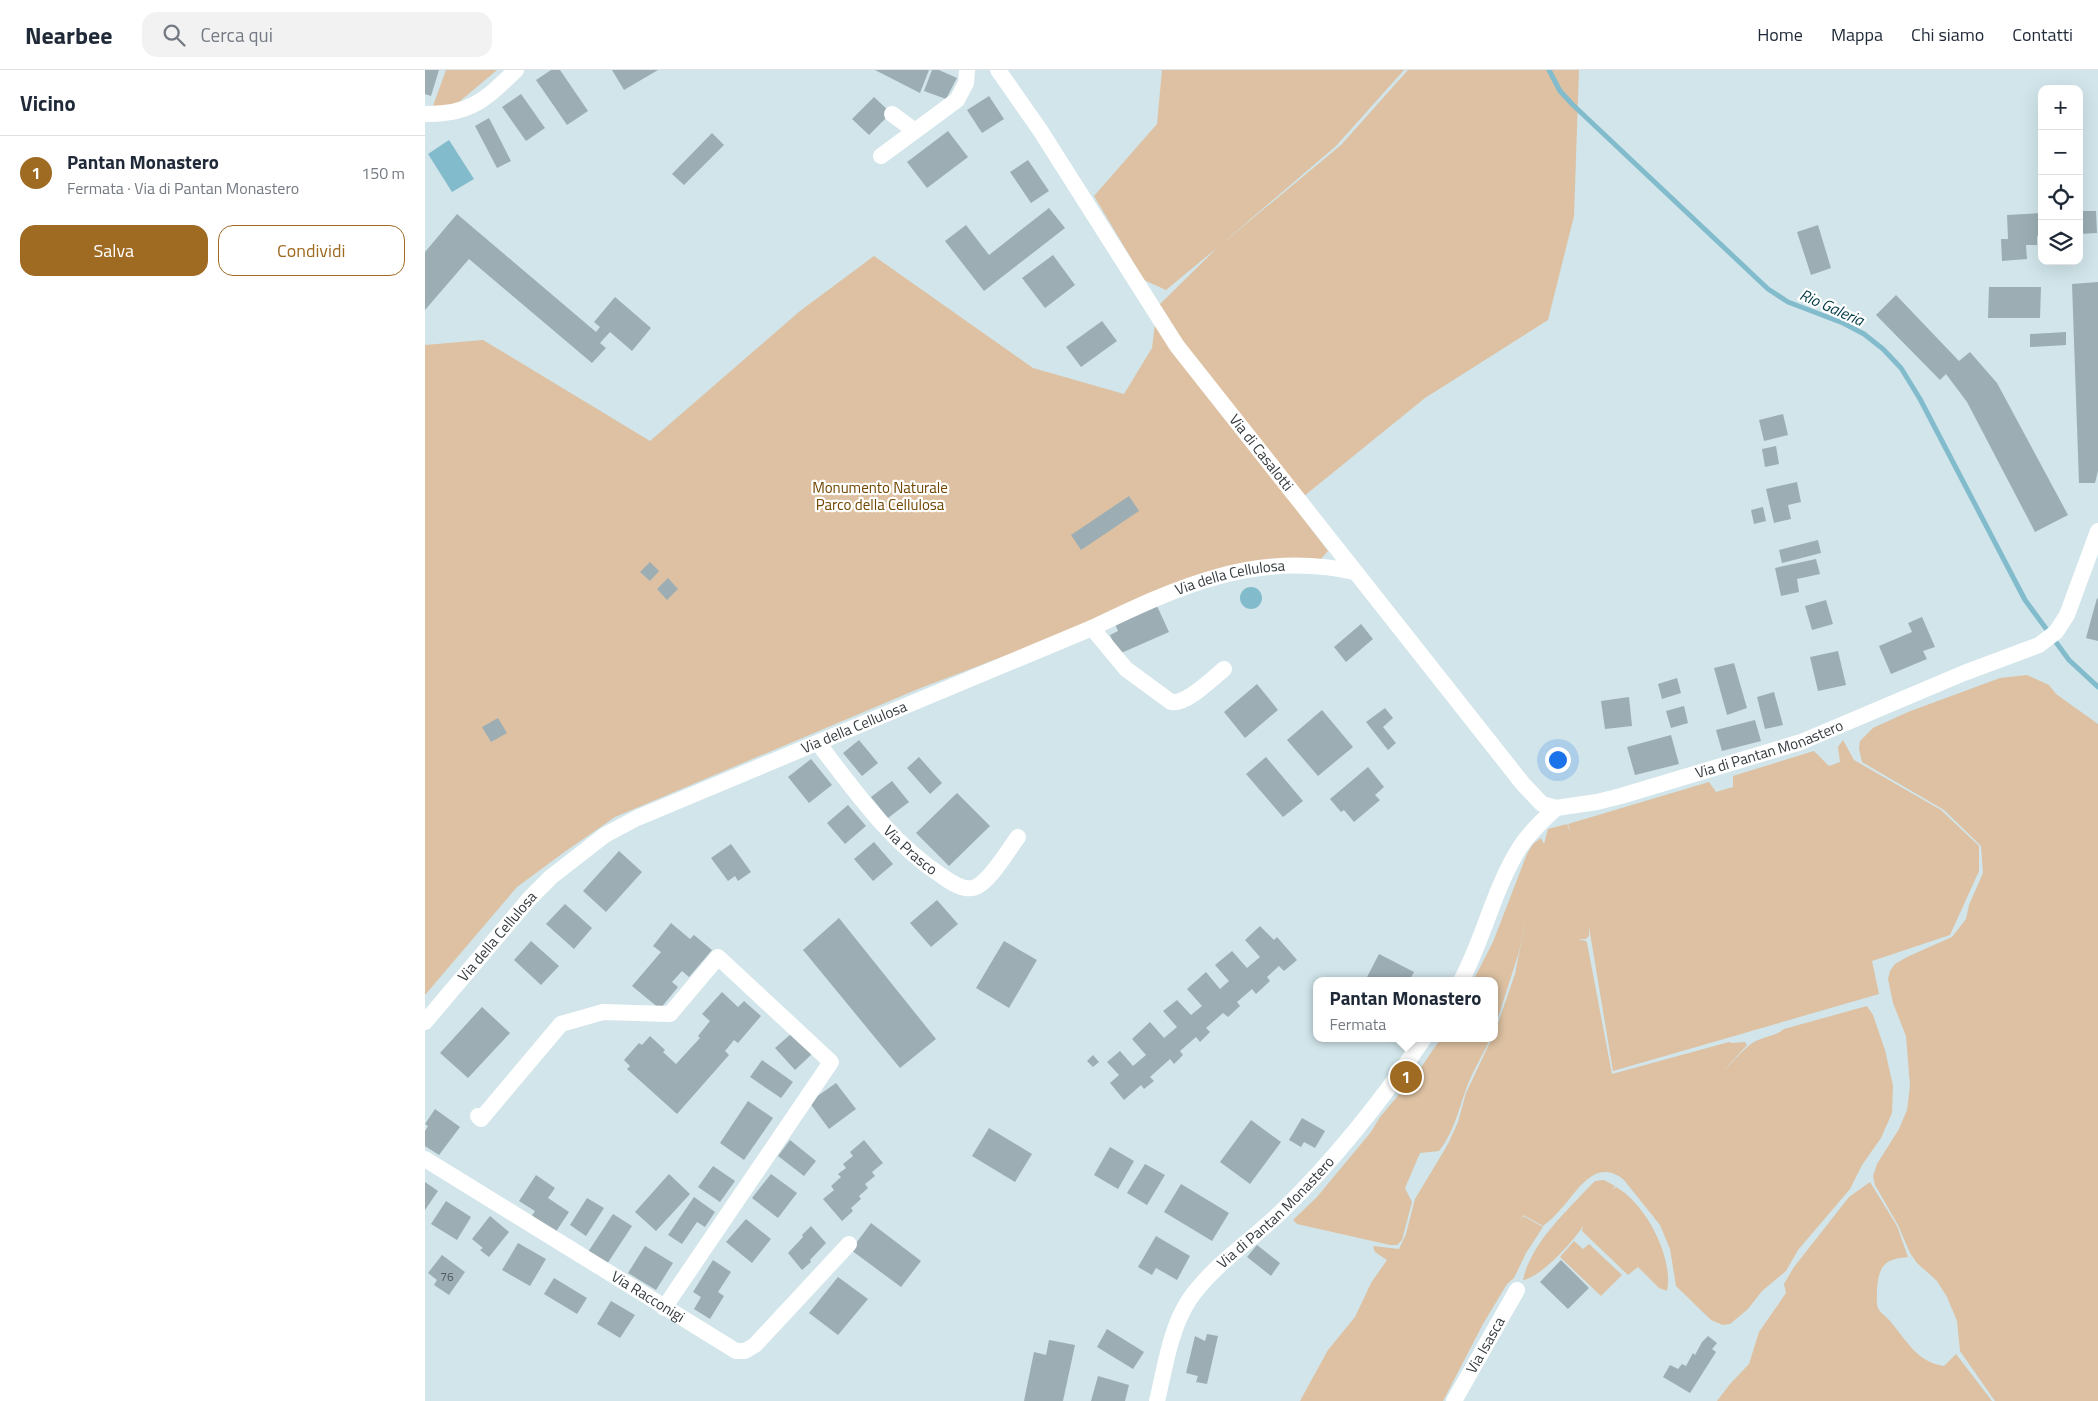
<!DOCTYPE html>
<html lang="it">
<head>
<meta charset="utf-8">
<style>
  body { margin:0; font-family:"Titillium Web",sans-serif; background:#f2f2f3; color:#1f2937 }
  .controls { position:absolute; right:15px; top:15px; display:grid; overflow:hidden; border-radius:10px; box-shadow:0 5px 20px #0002 }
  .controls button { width:45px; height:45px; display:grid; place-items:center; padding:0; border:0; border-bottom:1px solid #e0e1e3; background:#fff; color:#1f2937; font:25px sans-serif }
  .you { position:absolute; left:1132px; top:689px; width:18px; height:18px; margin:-12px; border:4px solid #fff; border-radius:50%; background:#1a73e8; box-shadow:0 0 0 8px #1a73e833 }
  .badge { display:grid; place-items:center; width:32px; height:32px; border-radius:50%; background:#9f6a22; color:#fff; font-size:16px; font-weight:700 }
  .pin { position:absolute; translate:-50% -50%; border:2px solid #fff; box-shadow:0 1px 5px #0006 }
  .popup { position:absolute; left:888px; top:907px; width:185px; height:65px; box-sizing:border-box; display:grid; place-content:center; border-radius:10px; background:#fff; filter:drop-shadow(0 1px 4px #0005); font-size:16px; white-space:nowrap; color:#747a83 }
  .popup b { font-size:19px; color:#1f2937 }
  .popup::after { content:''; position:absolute; left:50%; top:100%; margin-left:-10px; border:10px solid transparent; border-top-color:#fff }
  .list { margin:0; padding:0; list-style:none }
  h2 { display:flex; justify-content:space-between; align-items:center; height:65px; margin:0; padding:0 20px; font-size:21px }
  h2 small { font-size:16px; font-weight:400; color:#747a83 }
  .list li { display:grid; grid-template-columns:32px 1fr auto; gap:15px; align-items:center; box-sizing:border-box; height:75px; padding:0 20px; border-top:1px solid #e0e1e3 }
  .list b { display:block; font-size:19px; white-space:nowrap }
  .list p { margin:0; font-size:16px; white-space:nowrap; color:#747a83 }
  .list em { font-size:16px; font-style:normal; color:#747a83 }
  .actions { display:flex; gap:10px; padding:15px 20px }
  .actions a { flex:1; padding:11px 0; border:1px solid #9f6a22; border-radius:15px; text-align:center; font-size:18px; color:#9f6a22 }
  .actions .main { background:#9f6a22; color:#fff }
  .icon { flex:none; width:28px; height:28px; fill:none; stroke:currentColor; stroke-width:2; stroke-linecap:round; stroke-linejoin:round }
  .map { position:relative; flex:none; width:1673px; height:1331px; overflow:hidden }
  header { display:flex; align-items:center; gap:30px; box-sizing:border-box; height:70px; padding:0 25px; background:#fff; border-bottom:1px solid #e0e1e3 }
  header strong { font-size:24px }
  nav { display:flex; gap:28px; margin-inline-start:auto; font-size:18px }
  .search { width:350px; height:45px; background:#f2f2f3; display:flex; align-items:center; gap:12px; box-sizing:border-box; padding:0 18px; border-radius:15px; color:#747a83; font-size:19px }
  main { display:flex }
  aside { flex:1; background:#fff }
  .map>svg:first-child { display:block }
  .green { fill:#ddc1a2 }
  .water { fill:#82bccc }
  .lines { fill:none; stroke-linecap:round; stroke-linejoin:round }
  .stream { stroke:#82bccc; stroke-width:5 }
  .building { fill:#9caeb4 }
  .minor { stroke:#fff; stroke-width:16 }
  .labels { text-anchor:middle; stroke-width:4.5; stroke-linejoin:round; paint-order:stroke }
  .number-label { font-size:12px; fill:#4e585c }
  .street-label { font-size:15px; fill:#343b3e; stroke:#fff }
  .park-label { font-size:15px; fill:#714600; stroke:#fff }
  .water-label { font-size:16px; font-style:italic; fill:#013945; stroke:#fff }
</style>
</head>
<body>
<header>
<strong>Nearbee</strong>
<div class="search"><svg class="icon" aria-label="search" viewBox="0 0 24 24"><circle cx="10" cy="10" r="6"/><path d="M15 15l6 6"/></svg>Cerca qui</div>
<nav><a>Home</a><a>Mappa</a><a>Chi siamo</a><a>Contatti</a></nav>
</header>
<main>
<aside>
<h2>Vicino<small></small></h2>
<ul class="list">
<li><span class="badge">1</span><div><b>Pantan Monastero</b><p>Fermata · Via di Pantan Monastero</p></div><em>150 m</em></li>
</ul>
<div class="actions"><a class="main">Salva</a><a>Condividi</a></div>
</aside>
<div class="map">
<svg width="1673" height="1331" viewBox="0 0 1673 1331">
  <rect width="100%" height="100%" fill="#d1e5ea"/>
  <g class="green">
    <polygon points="21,0 72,0 28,37 8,36"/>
    <polygon points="737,0 979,0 911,76 793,177 916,75 983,0 1154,0 1149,146 1123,250 1000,328 868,435 903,481 895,490 859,490 816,493 781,503 603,577 493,619 190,747 138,783 92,817 0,925 0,275 58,270 225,371 375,241 449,186 608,298 699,324 727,278 732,237 793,177 741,220 719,210 669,126 732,54"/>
    <polygon points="1602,605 1624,615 1631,624 1673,654 1673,1331 1570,1331 1535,1281 1532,1251 1522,1227 1512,1211 1492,1193 1485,1183 1473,1155 1450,1115 1448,1106 1452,1094 1474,1059 1482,1040 1485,1016 1481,966 1468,933 1463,909 1465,901 1470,894 1482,887 1527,867 1541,849 1544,835 1558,803 1556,776 1519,740 1437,692 1434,679 1435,671 1448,658 1483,642 1575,608"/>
    <path d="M1418,670L1429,690L1516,740L1554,776V801L1525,865L1447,891L1454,924L1188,1001L1164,857V866L1161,869H1153L1161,871L1162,873L1187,1004L1304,972L1307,973L1320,972L1322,975L1299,1000C1309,991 1318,979 1329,972C1340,966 1349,967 1359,959L1442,936L1448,945L1460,980L1468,1016L1467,1043L1456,1068L1437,1095L1425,1119L1373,1180L1361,1201L1337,1221L1323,1239L1305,1254L1298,1255L1286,1250L1251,1216L1245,1179L1235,1155L1199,1110C1170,1086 1152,1122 1135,1140C1130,1146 1124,1151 1118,1156L1098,1145L1093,1155L1098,1146L1118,1157L1101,1183L1089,1208L1082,1214L1058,1254L1018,1331H875L903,1280L930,1247L946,1213L962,1190L950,1182L948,1176L974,1179L981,1164L990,1129L1023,1074L1033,1052L1041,1023L1067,968H1070V962L1090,904L1103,838L1094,882L1070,957V911H1048L1068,872L1102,784L1108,774L1116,768L1119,774L1123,759L1142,754L1146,763L1143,754L1284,712L1291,722L1308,717V706L1389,681L1404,696L1415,692L1413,677Z"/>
    <path d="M1016,968H1065C1059,984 1049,998 1043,1014C1034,1037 1030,1061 1014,1081L995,1083L980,1118L987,1132L977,1170L972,1175H965L872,1154L868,1150L892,1127L946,1062L955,1047L993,1002Z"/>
    <path d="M1179,1110L1190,1116L1187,1120L1191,1117C1221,1134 1249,1188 1242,1221L1234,1218L1213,1197L1203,1205L1157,1161L1158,1156C1148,1172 1116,1207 1098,1210C1106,1174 1138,1145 1162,1119L1170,1111Z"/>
    <path d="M1445,1112L1472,1156L1483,1187C1459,1189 1454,1196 1452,1219C1452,1225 1451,1233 1453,1238C1455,1243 1461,1246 1464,1250C1481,1269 1491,1292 1519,1296L1531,1284L1567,1331H1292L1305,1314L1324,1294L1334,1262L1361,1223L1359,1214L1369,1197L1424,1127Z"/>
    <polygon points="1149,1171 1158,1179 1164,1174 1197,1205 1176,1226 1135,1187"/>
  </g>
  <g class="water">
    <polygon points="24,70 49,109 27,122 3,84"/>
    <circle cx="826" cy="528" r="11"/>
  </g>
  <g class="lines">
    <polyline class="stream" points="1124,0 1135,21 1148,35 1343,219 1363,232 1418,253 1439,264 1458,279 1476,298 1495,329 1600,530 1644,590 1673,617"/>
  </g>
  <g class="building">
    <polygon points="0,0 14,0 6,26 0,24"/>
    <polygon points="126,0 135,0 163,41 142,55 111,10"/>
    <polygon points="187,0 233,0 199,20"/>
    <polygon points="450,0 504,0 495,23"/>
    <polygon points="507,0 514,0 532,8 521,29 499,21"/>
    <polygon points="96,24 120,58 101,71 77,37"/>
    <polygon points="564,26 579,49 557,63 542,40"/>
    <polygon points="449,27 466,43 444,65 427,49"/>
    <polygon points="64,48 86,91 72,98 50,56"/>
    <polygon points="523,61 543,87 502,118 482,92"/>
    <polygon points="287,63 299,75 259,115 247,104"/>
    <polygon points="603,90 624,121 606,133 585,102"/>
    <polygon points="624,138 640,158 559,221 520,171 541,155 564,185"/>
    <polygon points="1654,141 1671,141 1672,163 1654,164"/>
    <polygon points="1617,143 1617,166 1612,166 1612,175 1601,175 1602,189 1577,191 1576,169 1583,169 1582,145"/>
    <polygon points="32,144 171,262 175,257 169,252 190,227 226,258 207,281 185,262 175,273 181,278 167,293 44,189 0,240 0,182"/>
    <polygon points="1393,155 1406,198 1386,205 1372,162"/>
    <polygon points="628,185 650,215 620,238 597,208"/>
    <polygon points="1673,212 1673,401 1670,413 1654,413 1647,214"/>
    <polygon points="1564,217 1616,217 1615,248 1563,248"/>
    <polygon points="1471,225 1534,291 1545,282 1572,313 1643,445 1610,462 1542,332 1521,304 1515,310 1451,245"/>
    <polygon points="677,251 692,271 656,297 641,277"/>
    <polygon points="1641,262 1641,275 1605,277 1605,264"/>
    <polygon points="1358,344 1363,365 1339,371 1334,350"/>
    <polygon points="1351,376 1354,394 1340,397 1337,379"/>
    <polygon points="1372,412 1376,432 1363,435 1366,449 1349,453 1341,419"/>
    <polygon points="704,426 714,441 656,480 646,465"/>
    <polygon points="1338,437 1341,451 1329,454 1326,440"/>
    <polygon points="1393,470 1396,483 1357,493 1354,480"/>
    <polygon points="1391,489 1395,504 1372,509 1374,522 1356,526 1350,498"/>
    <polygon points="225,492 234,501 225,511 215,502"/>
    <polygon points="243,508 253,519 242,530 232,519"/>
    <polygon points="1672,528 1673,529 1673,571 1661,568"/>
    <polygon points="1401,530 1408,554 1387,560 1380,536"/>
    <polygon points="732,536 744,562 694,584 685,565 693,561 690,554"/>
    <polygon points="1497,547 1510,577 1498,581 1502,589 1466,604 1454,576 1487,562 1483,553"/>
    <polygon points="936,554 948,569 921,592 909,577"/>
    <polygon points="1413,581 1421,615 1393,621 1385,587"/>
    <polygon points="1309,593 1322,638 1302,645 1289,598"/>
    <polygon points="1252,608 1256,623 1237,629 1233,614"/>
    <polygon points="832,614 853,640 820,668 799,642"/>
    <polygon points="1349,622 1358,655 1340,659 1332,627"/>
    <polygon points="1204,627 1207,656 1180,659 1176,631"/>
    <polygon points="1259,636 1263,653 1246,658 1241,641"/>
    <polygon points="960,638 968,648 958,657 971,673 963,680 941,652"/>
    <polygon points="897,640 928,677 893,706 862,670"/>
    <polygon points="73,648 82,663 66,672 57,657"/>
    <polygon points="1330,650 1336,671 1297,681 1291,660"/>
    <polygon points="1246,665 1254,694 1210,705 1202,677"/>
    <polygon points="434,670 453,693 437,706 418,683"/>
    <polygon points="494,687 517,713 505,724 482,698"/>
    <polygon points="841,687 878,731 858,747 821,704"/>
    <polygon points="386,689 407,715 384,733 363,707"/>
    <polygon points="943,697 959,717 950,725 955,730 929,752 919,740 916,742 905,729"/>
    <polygon points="467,711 484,732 463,748 446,727"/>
    <polygon points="532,723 565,756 524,796 491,763"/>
    <polygon points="423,735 441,756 420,774 402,753"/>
    <polygon points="449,772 468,794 448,811 429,789"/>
    <polygon points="306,774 326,802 313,811 310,806 303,811 286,788"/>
    <polygon points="194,781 217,802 181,842 158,821"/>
    <polygon points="512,830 533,854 506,877 485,853"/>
    <polygon points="140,834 167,858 149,879 121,854"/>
    <polygon points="414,848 511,969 475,998 378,880"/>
    <polygon points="246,853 265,869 269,865 287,880 264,907 257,901 247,912 253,917 235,939 207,916 236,882 228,876"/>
    <polygon points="835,856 849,870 852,867 872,890 859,901 854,896 842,907 845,911 831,924 827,919 812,932 815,936 803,947 798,943 781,958 785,962 775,972 771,967 755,981 758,985 749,994 745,989 725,1007 729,1011 719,1019 716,1015 699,1030 685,1013 694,1005 682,992 695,981 708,996 721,985 707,969 725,952 739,968 752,957 738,941 752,930 766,945 777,936 762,919 781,902 795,919 804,911 790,895 807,881 822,898 835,887 820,870"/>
    <polygon points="106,871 134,896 116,915 89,890"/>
    <polygon points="579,871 612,890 584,938 551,918"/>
    <polygon points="954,884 989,902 984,911 940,911"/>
    <polygon points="297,922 313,937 319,931 336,946 313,973 309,970 300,981 304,985 252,1044 202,999 205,996 199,990 214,973 217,975 225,966 240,980 238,982 251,994 275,968 273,966 285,951 277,944"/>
    <polygon points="57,937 85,963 43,1008 15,983"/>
    <polygon points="367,963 387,984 370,1000 350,978"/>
    <polygon points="668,985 674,992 668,997 662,991"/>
    <polygon points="337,990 368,1012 356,1028 325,1007"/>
    <polygon points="411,1013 431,1039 404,1059 384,1032"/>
    <polygon points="323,1031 348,1048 319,1090 295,1073"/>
    <polygon points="10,1039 35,1057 14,1085 0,1076 0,1061 3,1056 0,1054"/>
    <polygon points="877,1048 900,1061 890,1078 879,1072 876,1077 864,1070"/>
    <polygon points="826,1050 856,1072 825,1114 795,1092"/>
    <polygon points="564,1058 607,1084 590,1112 547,1086"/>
    <polygon points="365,1070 391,1091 379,1106 353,1086"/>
    <polygon points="439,1070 458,1093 447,1102 450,1106 440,1114 443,1118 434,1126 436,1129 426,1138 428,1141 417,1151 398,1129 409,1120 406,1116 416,1107 413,1104 421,1098 418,1094 428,1086 425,1082"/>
    <polygon points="685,1077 709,1091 693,1119 669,1105"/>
    <polygon points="720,1094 740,1105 722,1135 702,1123"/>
    <polygon points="288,1096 310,1111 295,1132 273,1117"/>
    <polygon points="244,1104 265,1124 231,1161 210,1142"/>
    <polygon points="346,1104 372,1123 353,1148 327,1128"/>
    <polygon points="111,1105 130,1118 123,1128 144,1142 130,1163 106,1147 110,1141 94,1131"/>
    <polygon points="0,1112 13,1121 0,1140"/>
    <polygon points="756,1114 804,1143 787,1171 739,1142"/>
    <polygon points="269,1127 290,1142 280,1157 272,1152 257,1174 243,1165"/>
    <polygon points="162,1128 179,1138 161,1166 145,1155"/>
    <polygon points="21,1131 46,1147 32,1170 6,1154"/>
    <polygon points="188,1144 207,1156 182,1194 163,1182"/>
    <polygon points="65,1146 84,1162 64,1187 55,1180 58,1178 47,1169"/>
    <polygon points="321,1149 346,1169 327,1193 301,1172"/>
    <polygon points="446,1153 496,1191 476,1217 426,1180"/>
    <polygon points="386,1156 401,1173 385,1190 386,1192 377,1200 363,1183 378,1167 377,1165"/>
    <polygon points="731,1166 765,1186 752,1210 731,1198 727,1205 713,1197"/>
    <polygon points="93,1173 121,1189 105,1216 77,1200"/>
    <polygon points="832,1175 855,1193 846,1206 822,1187"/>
    <polygon points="220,1176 248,1193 231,1220 203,1203"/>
    <polygon points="17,1185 40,1202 24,1225 9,1215 12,1210 3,1203"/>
    <polygon points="288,1190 306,1202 293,1222 299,1226 285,1249 269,1239 276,1227 268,1222"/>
    <polygon points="1136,1190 1164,1218 1143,1239 1115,1212"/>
    <polygon points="413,1207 443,1229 413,1265 384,1243"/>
    <polygon points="129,1208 162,1228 152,1244 119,1224"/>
    <polygon points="186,1231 210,1245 195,1268 172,1254"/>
    <polygon points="682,1259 719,1282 708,1299 672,1277"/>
    <polygon points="782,1264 793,1266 782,1314 771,1312 773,1306 761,1303 770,1266 780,1271"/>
    <polygon points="1283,1266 1292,1273 1287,1279 1291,1282 1265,1323 1238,1307 1245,1295 1253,1299 1257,1294 1261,1296 1268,1283 1270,1285 1277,1272"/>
    <polygon points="624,1270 650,1275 638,1331 599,1331 609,1282 621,1285"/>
    <polygon points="673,1306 704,1315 700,1331 666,1331"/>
  </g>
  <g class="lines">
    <g class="minor">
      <path id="s1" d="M573,0L615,60L752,276L1098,714L1117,734L1131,738L1172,732L1196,726L1376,672L1539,603L1614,575L1631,562L1642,545L1673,461"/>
      <path d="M0,44C45,45 60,30 91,0"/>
      <polyline points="467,44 490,61"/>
      <polyline points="456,86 532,30 541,13 542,0"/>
      <path d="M667,558L701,599L746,632C761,635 787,609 799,599"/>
      <path id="s2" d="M393,673C430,721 465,772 517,806C525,812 538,820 548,818C564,814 583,780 593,767"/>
      <path d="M1036,911C1059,868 1069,818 1095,777C1105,762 1118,750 1131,738"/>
      <path id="s3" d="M0,952L105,828L126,807L180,765L212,748L667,558C752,517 832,480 929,502"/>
      <polyline points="53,1046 56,1049 136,954 178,942 245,944 293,887 406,992 239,1238"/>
      <path id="s4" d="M0,1089L311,1281H320L330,1275L424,1174"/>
      <path id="s5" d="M732,1331C740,1298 745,1259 764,1230C788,1195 827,1170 857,1141C910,1089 958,1029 999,968"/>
      <path id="s6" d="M1029,1331L1092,1220"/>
    </g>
  </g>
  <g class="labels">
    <g class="number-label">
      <text x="22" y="1211">76</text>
    </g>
    <g class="street-label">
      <text dy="5" stroke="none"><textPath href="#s1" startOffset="465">Via di Casalotti</textPath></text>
      <text dy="5" stroke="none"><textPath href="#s3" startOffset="938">Via della Cellulosa</textPath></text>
      <text dy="5" stroke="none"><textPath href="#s3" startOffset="532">Via della Cellulosa</textPath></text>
      <text dy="5" stroke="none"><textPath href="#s1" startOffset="1151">Via di Pantan Monastero</textPath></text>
      <text dy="5" stroke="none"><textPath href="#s2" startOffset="142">Via Prasco</textPath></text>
      <text dy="5" stroke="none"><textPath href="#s3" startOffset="112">Via della Cellulosa</textPath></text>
      <text dy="5" stroke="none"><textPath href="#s5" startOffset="230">Via di Pantan Monastero</textPath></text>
      <text dy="5" stroke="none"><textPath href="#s4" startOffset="262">Via Racconigi</textPath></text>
      <text dy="5" stroke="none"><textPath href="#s6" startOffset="64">Via Isasca</textPath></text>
    </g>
    <g class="park-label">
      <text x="455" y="423">Monumento Naturale<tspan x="455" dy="17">Parco della Cellulosa</tspan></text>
    </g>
    <g class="water-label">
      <text transform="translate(1407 237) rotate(24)" y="6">Rio Galeria</text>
    </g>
  </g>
</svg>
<div class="controls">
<button>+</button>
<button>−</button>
<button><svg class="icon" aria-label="locate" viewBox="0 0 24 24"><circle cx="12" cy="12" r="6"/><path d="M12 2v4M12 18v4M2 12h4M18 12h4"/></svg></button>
<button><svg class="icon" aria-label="layers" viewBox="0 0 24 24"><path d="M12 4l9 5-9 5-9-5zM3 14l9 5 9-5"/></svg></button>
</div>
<div class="you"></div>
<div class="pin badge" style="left:981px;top:1007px">1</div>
<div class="popup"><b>Pantan Monastero</b>Fermata</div>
</div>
</main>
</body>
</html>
